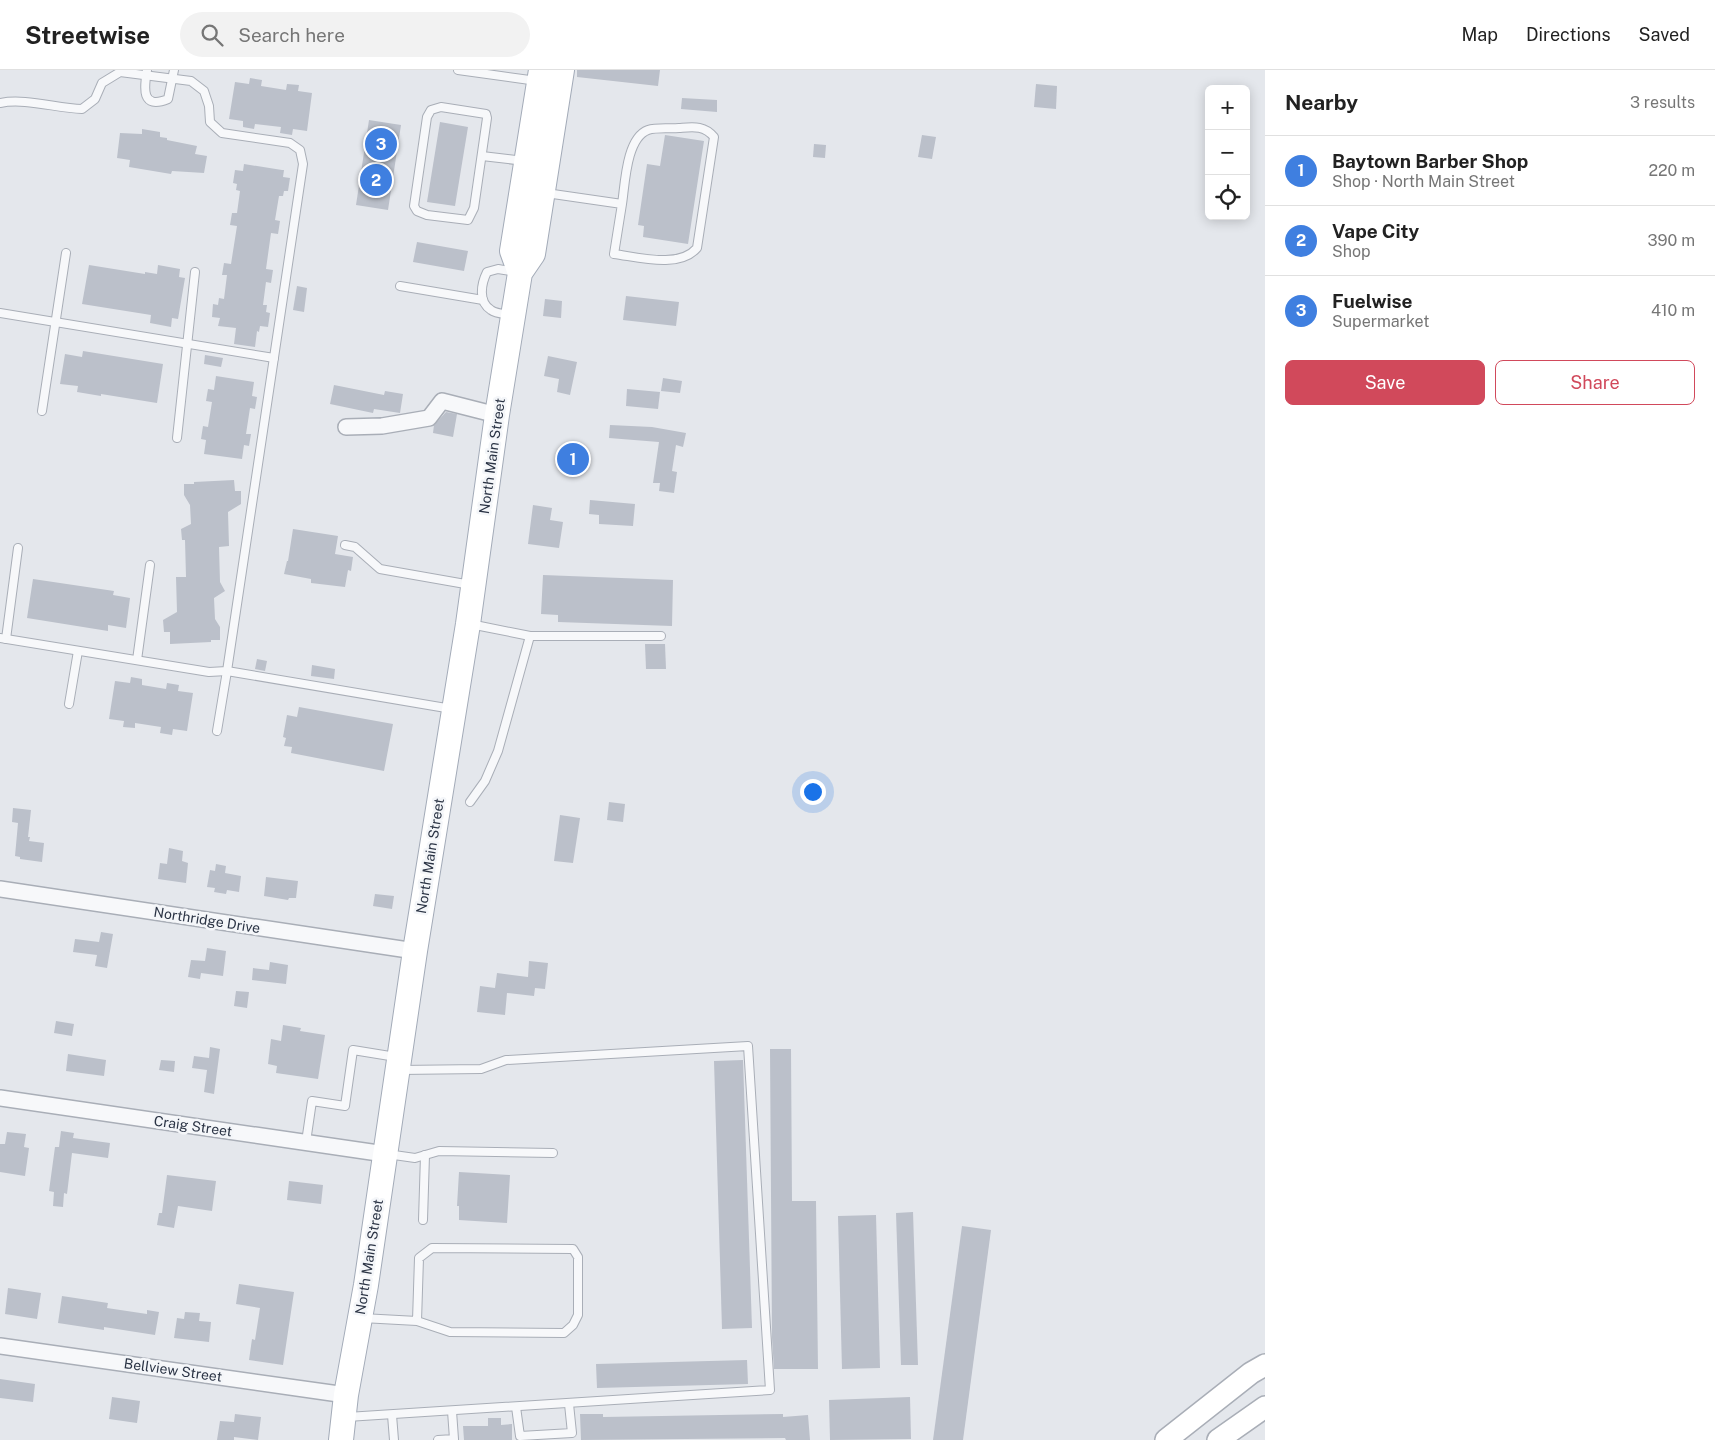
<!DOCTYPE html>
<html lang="en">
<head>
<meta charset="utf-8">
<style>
  body { margin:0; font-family:"Public Sans",sans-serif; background:#f2f2f2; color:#222 }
  .controls { position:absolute; right:15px; top:15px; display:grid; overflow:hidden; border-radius:8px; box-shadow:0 2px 12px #0003 }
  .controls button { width:45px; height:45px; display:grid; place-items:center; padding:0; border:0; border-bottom:1px solid #e0e0e0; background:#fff; color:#222; font:25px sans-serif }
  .you { position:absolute; left:812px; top:721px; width:18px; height:18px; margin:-12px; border:4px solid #fff; border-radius:50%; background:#1a73e8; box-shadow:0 0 0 8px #1a73e833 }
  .badge { display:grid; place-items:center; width:32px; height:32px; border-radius:50%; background:#d1495b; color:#fff; font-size:16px; font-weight:700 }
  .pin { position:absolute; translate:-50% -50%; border:2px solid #fff; box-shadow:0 1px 5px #0006 }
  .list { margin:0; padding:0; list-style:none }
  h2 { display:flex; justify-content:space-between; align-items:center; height:65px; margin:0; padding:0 20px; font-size:21px }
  h2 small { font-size:16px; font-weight:400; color:#767676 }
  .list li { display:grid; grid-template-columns:32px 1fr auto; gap:15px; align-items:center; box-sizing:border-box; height:70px; padding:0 20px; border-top:1px solid #e0e0e0 }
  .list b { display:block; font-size:19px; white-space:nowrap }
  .list p { margin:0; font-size:16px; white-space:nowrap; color:#767676 }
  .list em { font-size:16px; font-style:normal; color:#767676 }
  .actions { display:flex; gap:10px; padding:15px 20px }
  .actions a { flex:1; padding:11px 0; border:1px solid #d1495b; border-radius:8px; text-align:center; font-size:18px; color:#d1495b }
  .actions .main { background:#d1495b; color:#fff }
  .icon { flex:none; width:28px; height:28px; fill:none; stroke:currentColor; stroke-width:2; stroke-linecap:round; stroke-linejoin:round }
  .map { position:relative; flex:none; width:1265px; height:1370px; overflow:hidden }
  header { display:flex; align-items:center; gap:30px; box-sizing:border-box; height:70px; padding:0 25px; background:#fff; border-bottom:1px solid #e0e0e0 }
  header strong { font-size:24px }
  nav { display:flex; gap:28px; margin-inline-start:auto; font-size:18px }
  .search { width:350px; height:45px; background:#f2f2f2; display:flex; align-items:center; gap:12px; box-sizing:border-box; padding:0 18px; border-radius:28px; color:#767676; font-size:19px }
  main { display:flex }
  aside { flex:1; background:#fff }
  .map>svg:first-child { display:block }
  .building { fill:#bbc0ca }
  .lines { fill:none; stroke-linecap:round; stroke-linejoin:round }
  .service-casing { stroke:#a9aeb7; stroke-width:10 }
  .minor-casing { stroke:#a9aeb7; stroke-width:18 }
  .secondary-casing { stroke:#a9aeb7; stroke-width:24 }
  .primary-casing { stroke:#a3abb8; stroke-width:26 }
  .service { stroke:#f7f8fa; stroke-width:8 }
  .minor { stroke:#f7f8fa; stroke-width:15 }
  .secondary { stroke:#fff; stroke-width:21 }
  .primary { stroke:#fff; stroke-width:24 }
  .labels { text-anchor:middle; stroke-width:5; stroke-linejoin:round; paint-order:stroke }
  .street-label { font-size:14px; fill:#2b3445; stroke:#f4f6f9 }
</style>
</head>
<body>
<header>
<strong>Streetwise</strong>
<div class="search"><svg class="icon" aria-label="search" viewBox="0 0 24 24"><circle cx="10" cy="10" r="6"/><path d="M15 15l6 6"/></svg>Search here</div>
<nav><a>Map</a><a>Directions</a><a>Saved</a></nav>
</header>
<main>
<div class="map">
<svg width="1265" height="1370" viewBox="0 0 1265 1370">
  <rect width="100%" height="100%" fill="#e4e7ec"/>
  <g class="building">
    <polygon points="577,0 660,0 658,16 577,7"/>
    <polygon points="250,8 262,10 261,16 286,20 287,14 299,15 298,21 312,23 307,61 293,59 292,65 280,63 281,57 255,54 254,59 243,57 243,51 229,49 235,12 249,14"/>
    <polygon points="1036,14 1057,16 1056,39 1034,37"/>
    <polygon points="682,28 717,30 717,42 681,39"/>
    <polygon points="369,50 401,55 388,140 356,135"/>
    <polygon points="440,52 468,57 455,136 427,132"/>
    <polygon points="142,59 160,62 160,67 167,68 167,70 197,76 195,84 207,86 204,103 172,101 171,104 129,97 130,90 117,88 120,63 142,64"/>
    <polygon points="665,65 704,71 688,174 643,167 644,156 638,155 647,94 660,96"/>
    <polygon points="922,65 936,67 932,89 918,87"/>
    <polygon points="814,74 826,75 825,88 813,87"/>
    <polygon points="244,94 282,100 284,100 283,107 290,108 288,121 284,121 283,126 279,126 275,150 280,151 278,164 271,163 266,199 273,200 271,213 266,212 263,235 267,235 266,242 270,243 268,257 260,256 259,262 257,261 255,277 234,274 236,258 218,256 220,248 212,247 213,234 218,235 219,228 224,229 227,205 222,205 224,193 231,194 237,156 230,155 232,143 237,143 240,121 236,120 237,114 233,113 235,100 243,101"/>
    <polygon points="417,172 468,181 464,201 413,192"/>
    <polygon points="89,195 145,204 145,202 157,204 158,195 180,199 179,207 185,208 178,249 172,248 171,257 150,253 151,245 82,234"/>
    <polygon points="297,216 307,218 304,242 293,240"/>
    <polygon points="626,226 679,232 676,256 623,250"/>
    <polygon points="545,229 562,231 561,248 543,246"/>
    <polygon points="83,281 163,294 157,333 101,324 101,326 77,322 78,316 60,314 65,284 82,287"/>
    <polygon points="205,285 223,288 221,297 204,294"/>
    <polygon points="548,286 577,292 570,325 557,322 559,309 544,306"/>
    <polygon points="216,306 254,312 252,326 257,327 255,339 250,338 246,364 251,364 249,376 244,375 242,389 204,384 206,370 201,369 203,356 208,357 212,332 206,331 208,319 214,320"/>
    <polygon points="663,308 682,311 680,323 661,321"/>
    <polygon points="334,315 384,325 385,321 403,324 400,343 374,339 373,343 330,334"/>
    <polygon points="627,319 660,322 658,339 626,336"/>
    <polygon points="446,342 457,344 453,367 433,363 434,355"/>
    <polygon points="610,355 652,357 686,363 683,377 676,375 672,401 677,402 674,423 659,421 660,413 653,413 659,372 609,368"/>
    <polygon points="569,374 584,376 581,403 566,402"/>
    <polygon points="234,410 235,421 241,421 241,434 228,442 229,476 219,477 220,512 225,521 214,528 215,549 220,557 220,570 211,570 211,572 170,574 170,562 164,562 163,550 177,542 176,507 186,507 185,470 182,470 181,459 191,454 190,435 184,425 184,414 194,414 194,412"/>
    <polygon points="590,430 635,434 633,456 599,454 599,445 589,444"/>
    <polygon points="533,435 552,438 550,450 563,452 559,478 528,474"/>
    <polygon points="293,459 338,466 335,484 353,487 351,501 348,500 345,517 311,513 311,509 284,504 287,491 288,491"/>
    <polygon points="543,505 673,510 672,556 558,552 558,545 541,544"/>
    <polygon points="33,509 114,521 113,525 130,528 126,558 108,555 108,561 27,548"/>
    <polygon points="645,574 665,574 666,599 646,599"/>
    <polygon points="257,589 267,591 265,601 255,599"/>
    <polygon points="312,595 335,599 334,609 311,606"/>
    <polygon points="131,607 142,609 142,615 166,619 167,613 179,615 178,621 193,623 187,661 173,659 172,665 160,663 161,657 135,653 135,658 123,657 124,651 109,649 115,611 130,613"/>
    <polygon points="299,637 393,654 384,701 291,683 292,677 284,676 286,668 283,667 287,645 297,647"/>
    <polygon points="609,732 625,734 623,752 607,750"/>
    <polygon points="13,738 31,740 28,767 30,767 29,771 44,773 42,792 20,789 20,787 15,786 18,753 12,752"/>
    <polygon points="560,745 580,748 573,793 554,791"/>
    <polygon points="169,778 183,781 182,791 188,793 186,813 158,809 160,793 167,794"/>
    <polygon points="216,794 226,796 225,803 241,806 239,822 227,820 226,824 214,822 215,818 207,817 210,800 215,801"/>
    <polygon points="266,807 298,811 296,828 289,828 288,830 264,826"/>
    <polygon points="375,824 394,826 392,839 373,836"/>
    <polygon points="101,862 113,864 107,898 95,896 97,885 73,882 75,869 99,872"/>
    <polygon points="207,878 226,881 223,906 201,903 200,909 188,907 191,890 205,891"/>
    <polygon points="529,891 548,893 545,919 535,918 534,926 507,923 505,945 477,942 480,916 495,918 497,903 528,907"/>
    <polygon points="270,892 288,895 286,914 252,910 253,898 269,900"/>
    <polygon points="236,921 249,922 247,938 234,936"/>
    <polygon points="56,951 74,954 72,966 54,963"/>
    <polygon points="283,955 301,958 300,961 325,965 318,1009 276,1003 277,996 268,994 271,969 281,971"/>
    <polygon points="210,977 220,979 214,1024 204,1022 207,1000 192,998 194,986 209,988"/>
    <polygon points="770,979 791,979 792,1131 816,1131 818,1299 774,1299 772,1268"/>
    <polygon points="68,984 106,990 104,1006 66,1001"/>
    <polygon points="161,990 175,991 174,1002 159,1000"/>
    <polygon points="743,990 752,1258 722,1259 714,991"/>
    <polygon points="61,1061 74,1063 73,1068 110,1073 108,1088 72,1083 67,1124 64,1123 63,1137 53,1136 54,1122 49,1121 55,1077 59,1077"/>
    <polygon points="7,1062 26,1064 24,1077 29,1078 25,1106 0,1102 0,1074 5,1074"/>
    <polygon points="459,1102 510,1105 507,1153 459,1150 459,1136 457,1136"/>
    <polygon points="167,1105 216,1111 212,1141 178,1136 174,1158 157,1155 159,1143 162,1143"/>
    <polygon points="289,1111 323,1115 321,1134 287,1130"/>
    <polygon points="913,1142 918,1295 901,1295 896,1143"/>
    <polygon points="876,1145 880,1298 842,1299 838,1146"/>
    <polygon points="962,1156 991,1160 963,1370 933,1370"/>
    <polygon points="239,1214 294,1222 283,1295 249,1290 252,1269 255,1270 260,1238 236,1234"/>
    <polygon points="8,1218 41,1223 37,1249 5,1244"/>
    <polygon points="62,1226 108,1233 107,1238 147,1244 147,1240 159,1242 155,1265 104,1257 104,1260 58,1253"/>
    <polygon points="185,1242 200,1243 199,1251 211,1252 209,1272 174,1268 177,1248 184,1249"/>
    <polygon points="747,1290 748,1314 597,1318 596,1294"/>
    <polygon points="0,1309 35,1314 33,1332 0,1328"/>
    <polygon points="112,1327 140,1331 137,1353 109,1349"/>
    <polygon points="910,1327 911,1369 830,1370 829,1330"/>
    <polygon points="235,1344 261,1347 258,1370 234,1367 234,1370 217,1370 220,1351 234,1352"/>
    <polygon points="580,1344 603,1344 603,1347 783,1344 783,1347 808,1345 810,1370 786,1370 785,1368 581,1370"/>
    <polygon points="488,1348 501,1348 501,1355 512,1354 512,1370 464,1370 463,1356 488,1356"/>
  </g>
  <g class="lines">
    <g class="service-casing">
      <g id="service">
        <path d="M147,0C144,18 141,40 168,29L174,0"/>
        <polyline points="458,0 537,11"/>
        <path d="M0,33C25,28 56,38 82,39L95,29L102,13L120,2L191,11L204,21L209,36L210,52L222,63L290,73L300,80L303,94L227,601L209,602L0,568"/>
        <polygon points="441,37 486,44 487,48 474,138 468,150 427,145 417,141 414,136 427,47 431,40"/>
        <polyline points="482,86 524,91"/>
        <path d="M546,123L622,134L614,184C638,187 679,199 697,178L714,67C704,55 693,57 679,58C670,59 657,57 648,60C626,68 625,115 622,134"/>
        <polyline points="400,216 483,230"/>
        <polyline points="0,243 274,288"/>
        <path d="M511,245C506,244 496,244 491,240C478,232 481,214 487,202L498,199L516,202"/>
        <polyline points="42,341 66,183"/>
        <polyline points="177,368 195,202"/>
        <polyline points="345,475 355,477 380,499 471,515"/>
        <polyline points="470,554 530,566 661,566"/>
        <polyline points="6,569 18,478"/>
        <polyline points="137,590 150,495"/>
        <polyline points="69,634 78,581"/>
        <polyline points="217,661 227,601 452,639"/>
        <polyline points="470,732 485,711 498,681 530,566"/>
        <polyline points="306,1072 312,1031 345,1036 353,980 396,987"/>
        <polyline points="387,1084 415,1088 439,1081 553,1083"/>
        <polyline points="423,1150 425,1085"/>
        <polyline points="362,1248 417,1251 419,1188 432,1178 573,1179 578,1187 578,1245 573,1255 564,1263 450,1262 417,1251"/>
        <polyline points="516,1337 520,1366 572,1363 569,1334"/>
        <polyline points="392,1345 394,1370"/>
        <polyline points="347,1347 770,1320 748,976 506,990 481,999 400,1000"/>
        <polyline points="438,1370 454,1369 452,1341"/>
      </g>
    </g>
    <g class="minor-casing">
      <g id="minor">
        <polyline points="346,357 382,356 429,348 442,331 497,345"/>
        <polyline points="0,819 415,881"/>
        <polyline points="0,1028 385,1084"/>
        <polyline points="0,1276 346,1325"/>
      </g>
    </g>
    <g class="secondary-casing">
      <g id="secondary">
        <polyline points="1166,1370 1251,1303 1265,1295"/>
        <polyline points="1218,1370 1265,1337"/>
      </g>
    </g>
    <g class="primary-casing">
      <g id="primary">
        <polyline points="520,203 512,181 541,0"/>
        <polyline points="341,1370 346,1325 366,1215 415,881 468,554 497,345 520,203 533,184 562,0"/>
      </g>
    </g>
    <use href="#service" class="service"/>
    <use href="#minor" class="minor"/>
    <use href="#secondary" class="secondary"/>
    <use href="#primary" class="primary"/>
  </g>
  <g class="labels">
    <g class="street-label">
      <text transform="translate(492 386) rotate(-82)" y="5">North Main Street</text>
      <text transform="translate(430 786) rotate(-81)" y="5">North Main Street</text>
      <text transform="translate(207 850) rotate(9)" y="5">Northridge Drive</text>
      <text transform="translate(193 1056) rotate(8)" y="5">Craig Street</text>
      <text transform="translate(369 1187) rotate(-81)" y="5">North Main Street</text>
      <text transform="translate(173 1300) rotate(8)" y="5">Bellview Street</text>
    </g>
  </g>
</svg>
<div class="controls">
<button>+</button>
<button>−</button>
<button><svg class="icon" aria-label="locate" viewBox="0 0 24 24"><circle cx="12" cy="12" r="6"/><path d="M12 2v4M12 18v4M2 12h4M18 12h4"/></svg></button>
</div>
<div class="you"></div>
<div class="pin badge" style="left:573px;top:389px;background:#3f7fe0">1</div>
<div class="pin badge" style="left:376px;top:110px;background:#3f7fe0">2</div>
<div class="pin badge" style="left:381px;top:74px;background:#3f7fe0">3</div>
</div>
<aside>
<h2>Nearby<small>3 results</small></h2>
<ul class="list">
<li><span class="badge" style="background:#3f7fe0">1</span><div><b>Baytown Barber Shop</b><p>Shop · North Main Street</p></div><em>220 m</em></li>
<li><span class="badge" style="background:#3f7fe0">2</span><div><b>Vape City</b><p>Shop</p></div><em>390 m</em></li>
<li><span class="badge" style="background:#3f7fe0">3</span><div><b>Fuelwise</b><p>Supermarket</p></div><em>410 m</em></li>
</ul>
<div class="actions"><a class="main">Save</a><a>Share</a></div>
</aside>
</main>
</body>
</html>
